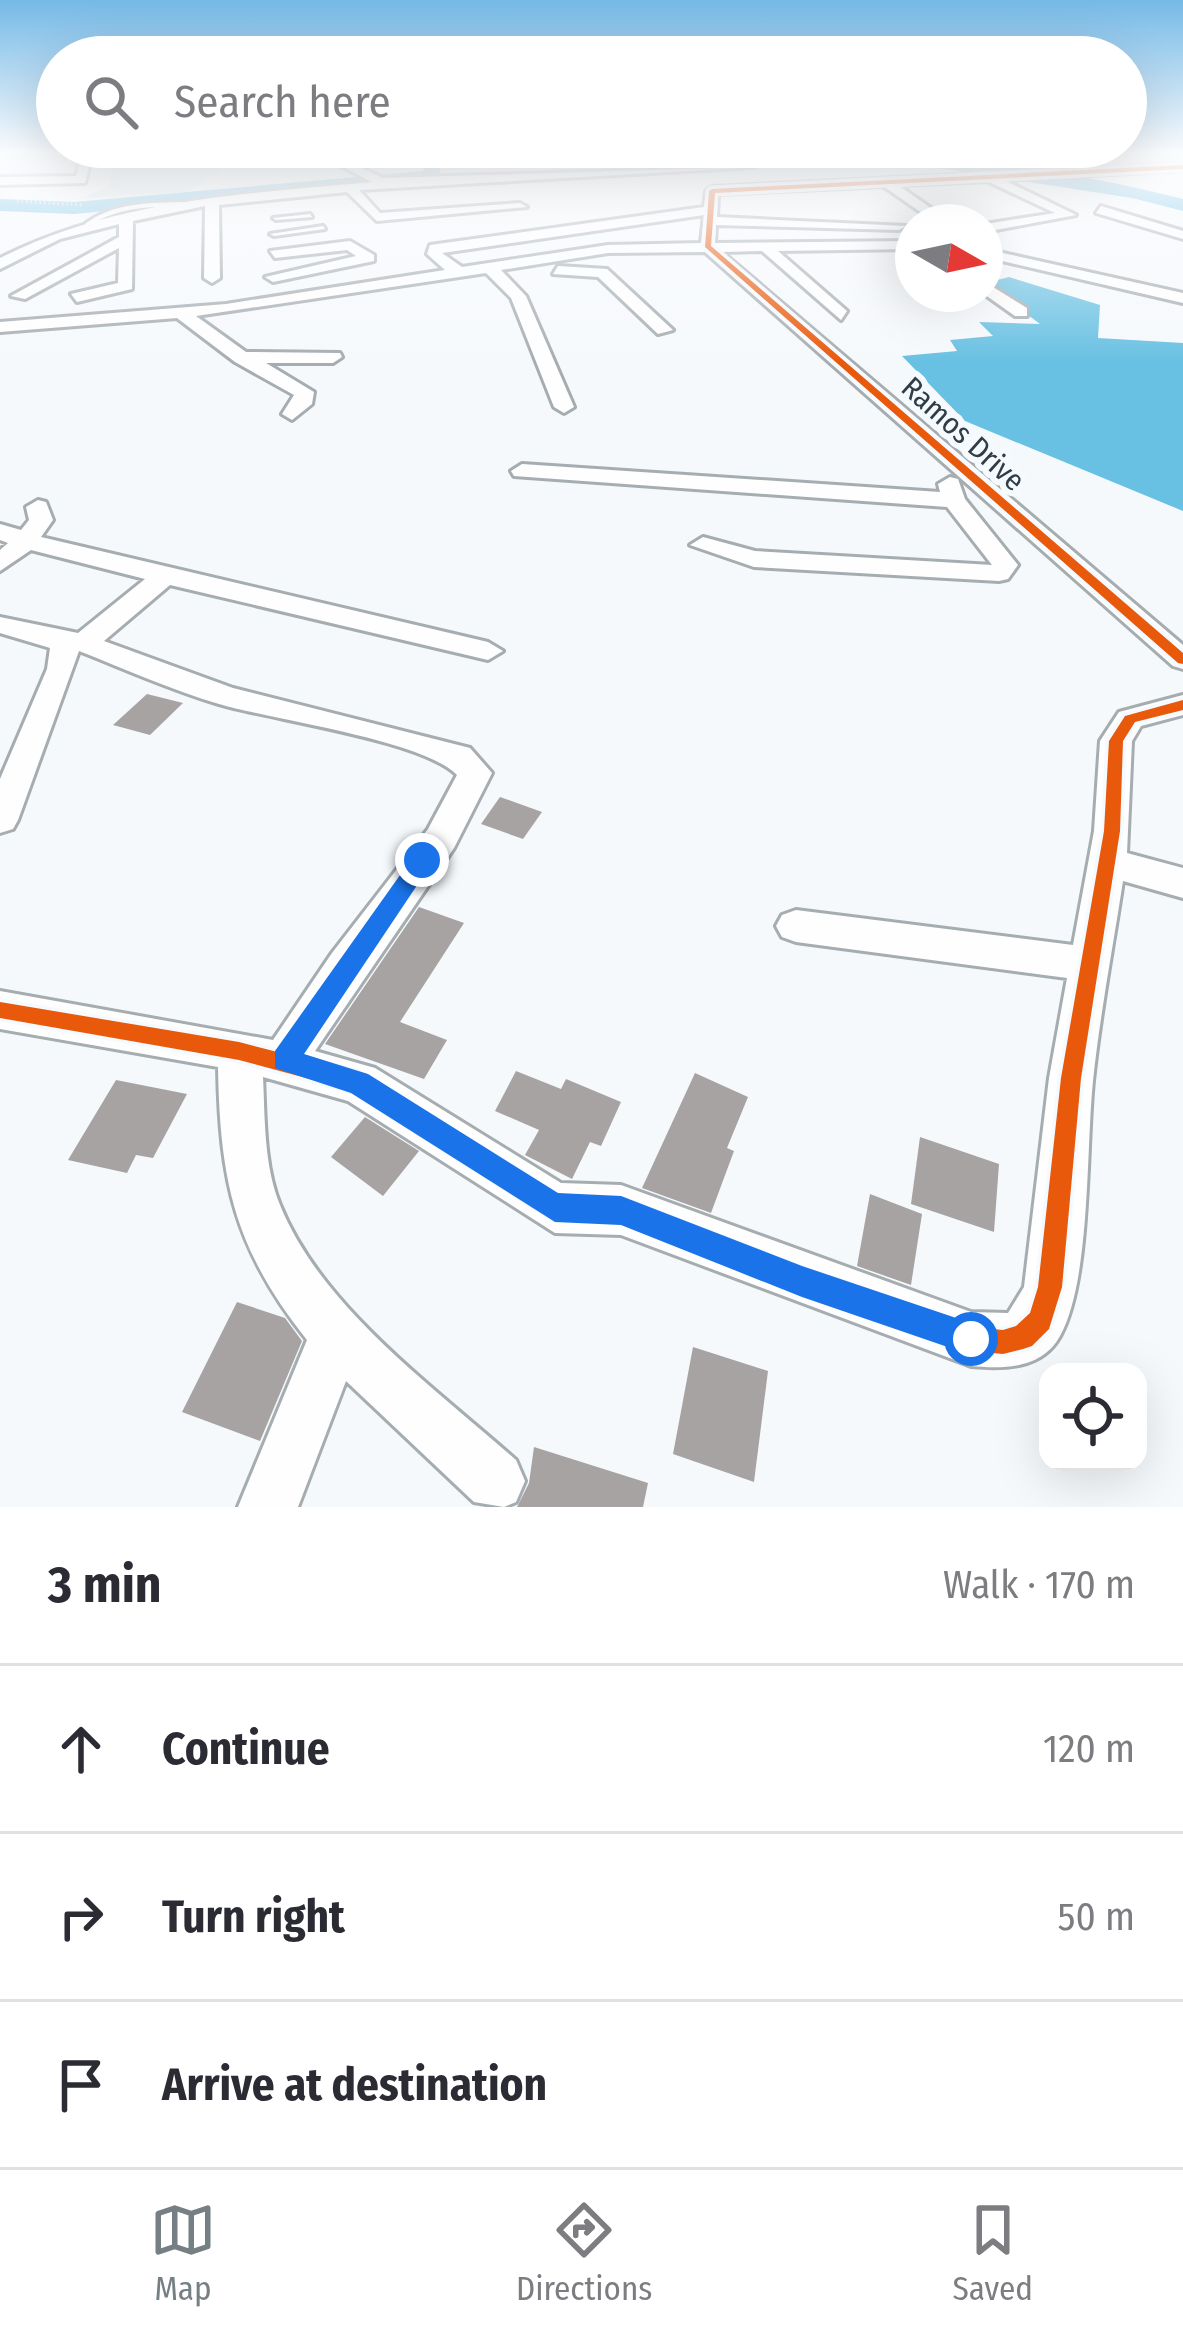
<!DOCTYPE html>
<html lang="en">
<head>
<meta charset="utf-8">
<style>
  body { margin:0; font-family:"Fira Sans Condensed",sans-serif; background:#f7f7f7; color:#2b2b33 }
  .controls { position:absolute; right:36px; bottom:36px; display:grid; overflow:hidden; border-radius:24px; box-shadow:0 12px 48px #0002 }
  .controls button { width:108px; height:108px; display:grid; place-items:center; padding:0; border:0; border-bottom:3px solid #e1e1e2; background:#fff; color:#2b2b33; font:60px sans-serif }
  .compass { position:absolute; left:895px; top:204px; width:108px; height:108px; border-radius:50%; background:#fff; box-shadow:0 12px 48px #0002; rotate:99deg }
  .stop { position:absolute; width:36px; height:36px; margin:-27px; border:9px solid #1a73e8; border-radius:50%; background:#fff }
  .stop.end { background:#1a73e8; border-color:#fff; box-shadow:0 3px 12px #0008 }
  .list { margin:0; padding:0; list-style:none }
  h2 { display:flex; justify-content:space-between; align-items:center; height:156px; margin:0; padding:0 48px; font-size:51px }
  h2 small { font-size:39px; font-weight:400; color:#7c7c81 }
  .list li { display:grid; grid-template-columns:78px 1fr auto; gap:36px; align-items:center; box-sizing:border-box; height:168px; padding:0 48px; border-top:3px solid #e1e1e2 }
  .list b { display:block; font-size:45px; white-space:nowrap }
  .list em { font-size:39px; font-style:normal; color:#7c7c81 }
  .icon { flex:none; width:66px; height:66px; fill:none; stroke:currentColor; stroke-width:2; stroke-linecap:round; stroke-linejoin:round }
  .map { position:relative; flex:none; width:1183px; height:1507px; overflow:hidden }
  .search { position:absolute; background:#fff; box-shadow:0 12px 48px #0002; left:36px; right:36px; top:36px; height:132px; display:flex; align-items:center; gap:30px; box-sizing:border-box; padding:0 42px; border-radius:66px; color:#7c7c81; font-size:45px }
  .sheet { height:660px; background:#fff }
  nav { display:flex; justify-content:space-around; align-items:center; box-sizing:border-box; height:168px; border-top:3px solid #e1e1e2; background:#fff; font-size:33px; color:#7c7c81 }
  nav a { display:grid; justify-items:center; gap:6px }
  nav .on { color:#757f84 }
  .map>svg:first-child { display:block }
  .built { fill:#e3eef4 }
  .water { fill:#68c0e2 }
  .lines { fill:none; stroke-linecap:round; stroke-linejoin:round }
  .river { fill:#68c0e2; fill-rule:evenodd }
  .building { fill:#a7a3a2 }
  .lane-casing { stroke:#a6adb1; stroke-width:6 }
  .street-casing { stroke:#a6adb1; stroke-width:6 }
  .path { stroke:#dddfe0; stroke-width:3; stroke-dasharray:1.5 3; stroke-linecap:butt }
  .lane { fill:#fefeff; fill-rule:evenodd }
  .street { fill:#fefeff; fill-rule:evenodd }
  .cycleway-casing { stroke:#f4fafe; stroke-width:7 }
  .cycleway { fill:#e8590c; fill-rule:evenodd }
  .route { fill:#1a73e8 }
  .labels { text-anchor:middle; stroke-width:12; stroke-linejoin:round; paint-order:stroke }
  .far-street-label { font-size:30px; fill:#303d44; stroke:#f4fafe }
</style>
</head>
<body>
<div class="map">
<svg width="1183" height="1507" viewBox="0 0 1183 1507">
  <rect width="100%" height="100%" fill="#f6f9fc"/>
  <polygon class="built" points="117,152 355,152 339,164 231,164 186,192 81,199 108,186"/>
  <polygon class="water" points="1009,277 1100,305 1098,338 1183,343 1183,511 965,421 902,356 957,351 950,340 993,336 979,322 1040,324 985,283"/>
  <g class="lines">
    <g class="river">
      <polygon points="446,152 797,152 789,157 459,160 438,164 442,178 425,182 74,214 0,211 0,199 74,202 424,171 420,157"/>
      <path d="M834,152C944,152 1076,172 1183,199V211L1132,198Z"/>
    </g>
  </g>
  <g class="building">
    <polygon points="147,694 183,703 150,735 113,725"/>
    <polygon points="500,797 542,812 523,839 481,824"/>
    <polygon points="419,907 464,923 400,1022 447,1040 424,1079 325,1044"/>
    <polygon points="516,1071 561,1089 566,1079 621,1102 601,1146 590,1142 572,1179 525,1155 539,1130 495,1111"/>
    <polygon points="695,1073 748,1097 727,1148 734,1151 711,1213 642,1188"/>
    <polygon points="116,1080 187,1094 153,1158 136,1155 127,1173 68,1160"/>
    <polygon points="365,1117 419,1151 383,1196 331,1157"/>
    <polygon points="920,1137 999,1164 994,1232 911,1204"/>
    <polygon points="870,1194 922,1214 911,1285 857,1266"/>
    <polygon points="237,1302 285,1318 302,1341 260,1441 182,1412"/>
    <polygon points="693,1347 768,1371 754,1482 673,1454"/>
    <polygon points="534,1447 648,1483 643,1507 517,1507 529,1483"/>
  </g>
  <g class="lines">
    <g class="lane-casing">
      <g id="lane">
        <path d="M186,202L188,205C155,208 122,205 93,224L95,227L92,229L85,224C114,202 150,203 186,202Z"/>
        <polygon points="310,214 312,217 276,220 273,218"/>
        <polygon points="323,226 325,229 274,236 270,234"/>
      </g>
    </g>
    <g class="street-casing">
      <g id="street">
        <polygon points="82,152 93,152 85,183 0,185 0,177 76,176"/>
        <path d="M355,152H367L355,165L383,178L755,167L359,190L380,213L520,203L527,207L377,221L347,192L219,205L220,278L212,283L204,278L205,206L133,221L132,289L77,302L71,294L118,283L119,248L25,299L11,296L119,237V224L60,239L0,269V258C117,199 245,194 372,182L341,166Z"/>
        <path d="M1183,164V170L1004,180L1076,215L985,232V224L1055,213L987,181L898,185L951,222H935L883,186L718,194L717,217L906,226L899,230L716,225L715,243L913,241V249L778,251L847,311L841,320L762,251L722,252L1183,645V669L1173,666L705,252L608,253L501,270L526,296L574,407L564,413L554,407L511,298L486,273L196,316L246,352L340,353L342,357L333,363H266L314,392L312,404L292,420L282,414L294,395L235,362L177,318L0,332V322L226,304L445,270L427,254L430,245L704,207L706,191L712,187ZM704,215L701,243L608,245L462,267L442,253Z"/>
        <polygon points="1101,206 1183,231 1183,239 1096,213"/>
        <polygon points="350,241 374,255 374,261 273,282 265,277 356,256 347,250 275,258 270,251"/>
        <polygon points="985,249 1183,293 1183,303 985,257"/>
        <polygon points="558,266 607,269 673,330 658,334 598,277 553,274"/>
        <polygon points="985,282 1027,308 1027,316 1015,316 984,294"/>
        <polygon points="522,464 940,492 938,484 950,477 958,479 965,499 1018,565 1008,579 999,581 754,567 690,545 703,537 755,551 992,565 947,507 514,476 511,471"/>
        <path d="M38,500L46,502L53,520L41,537L488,642L503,651L488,660L170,585L104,641L233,688L470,748L492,773L454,848L315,1051L375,1068L561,1183L621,1185L971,1312L1008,1313L1024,1287L1049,1078L1067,978L796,942L782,937L776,926L782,915L796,910L1073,945L1094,831L1100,741L1119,712L1183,695V715L1141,726L1132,741L1127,853L1183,868V898L1123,881C1113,947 1100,1014 1093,1081C1086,1148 1091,1280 1060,1336C1042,1369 1004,1369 971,1366L621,1235L555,1233L348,1101L263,1077C265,1119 264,1166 280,1205C321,1307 435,1388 516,1460L525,1481L516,1502L504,1507L474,1502L346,1381L298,1507H238L307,1340C234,1248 220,1181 218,1067L0,1029V991L273,1040L332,953L428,829L457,775C423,740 273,720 219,704C171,690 125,669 79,651L18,820L13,829L0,833V779L47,669L50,648L0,633V617L78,633L145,579L31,550L0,571V550L8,543L0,540V524L21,530L29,520L26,507Z"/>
      </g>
    </g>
    <polyline class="path" points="17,201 83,205"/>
    <use href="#lane" class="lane"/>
    <use href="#street" class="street"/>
    <g class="cycleway-casing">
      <g id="cycleway">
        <polygon points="1183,165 1183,169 715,193 711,246 1183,653 1183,664 1178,663 705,247 709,191 712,189"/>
        <polygon points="1183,700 1183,710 1135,722 1123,741 1120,831 1081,1078 1062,1287 1049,1329 1032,1346 1023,1349 1003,1354 971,1351 802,1293 621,1221 555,1219 354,1091 239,1060 0,1018 0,1002 239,1042 359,1073 558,1197 621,1199 802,1269 971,1327 1003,1330 1016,1326 1030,1313 1038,1287 1061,1078 1104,831 1109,741 1125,716"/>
      </g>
    </g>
    <use href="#cycleway" class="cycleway"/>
  </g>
  <linearGradient id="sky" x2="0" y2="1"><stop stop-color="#75b9e6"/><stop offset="0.42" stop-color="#fbfcfe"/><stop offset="1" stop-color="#fbfcfe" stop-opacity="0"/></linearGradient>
  <rect width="1183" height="363" fill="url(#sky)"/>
  <polygon class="route" points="422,852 433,860 430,866 304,1054 368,1074 558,1193 621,1196 802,1266 971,1323 982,1327 987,1339 982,1350 971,1355 802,1297 621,1225 555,1222 351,1093 275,1068 275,1051 415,854"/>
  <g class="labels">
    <g class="far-street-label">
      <text transform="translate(963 434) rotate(42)" y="10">Ramos Drive</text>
    </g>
  </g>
</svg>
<div class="controls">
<button><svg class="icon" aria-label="locate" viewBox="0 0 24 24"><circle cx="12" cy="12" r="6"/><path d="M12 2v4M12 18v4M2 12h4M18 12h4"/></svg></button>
</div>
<svg class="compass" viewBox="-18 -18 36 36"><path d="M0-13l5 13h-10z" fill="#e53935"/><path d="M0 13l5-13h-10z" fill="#7c7c81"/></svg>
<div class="stop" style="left:971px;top:1339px"></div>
<div class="stop end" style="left:422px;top:860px"></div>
<div class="search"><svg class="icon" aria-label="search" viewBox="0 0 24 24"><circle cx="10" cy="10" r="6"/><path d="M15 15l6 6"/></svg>Search here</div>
</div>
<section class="sheet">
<h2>3 min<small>Walk · 170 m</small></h2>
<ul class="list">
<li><svg class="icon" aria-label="ahead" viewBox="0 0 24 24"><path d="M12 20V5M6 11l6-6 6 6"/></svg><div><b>Continue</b></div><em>120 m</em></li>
<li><svg class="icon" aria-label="right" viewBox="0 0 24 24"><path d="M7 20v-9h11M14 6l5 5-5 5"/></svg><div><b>Turn right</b></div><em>50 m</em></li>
<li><svg class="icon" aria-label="arrive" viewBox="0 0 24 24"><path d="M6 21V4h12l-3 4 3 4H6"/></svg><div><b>Arrive at destination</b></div></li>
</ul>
</section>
<nav>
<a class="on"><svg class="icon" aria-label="map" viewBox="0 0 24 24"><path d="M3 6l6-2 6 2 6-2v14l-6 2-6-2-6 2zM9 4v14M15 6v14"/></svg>Map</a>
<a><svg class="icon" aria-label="directions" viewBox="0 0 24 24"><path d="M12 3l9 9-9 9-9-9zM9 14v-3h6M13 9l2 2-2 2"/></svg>Directions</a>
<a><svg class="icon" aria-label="saved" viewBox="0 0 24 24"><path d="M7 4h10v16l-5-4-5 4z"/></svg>Saved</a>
</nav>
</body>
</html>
